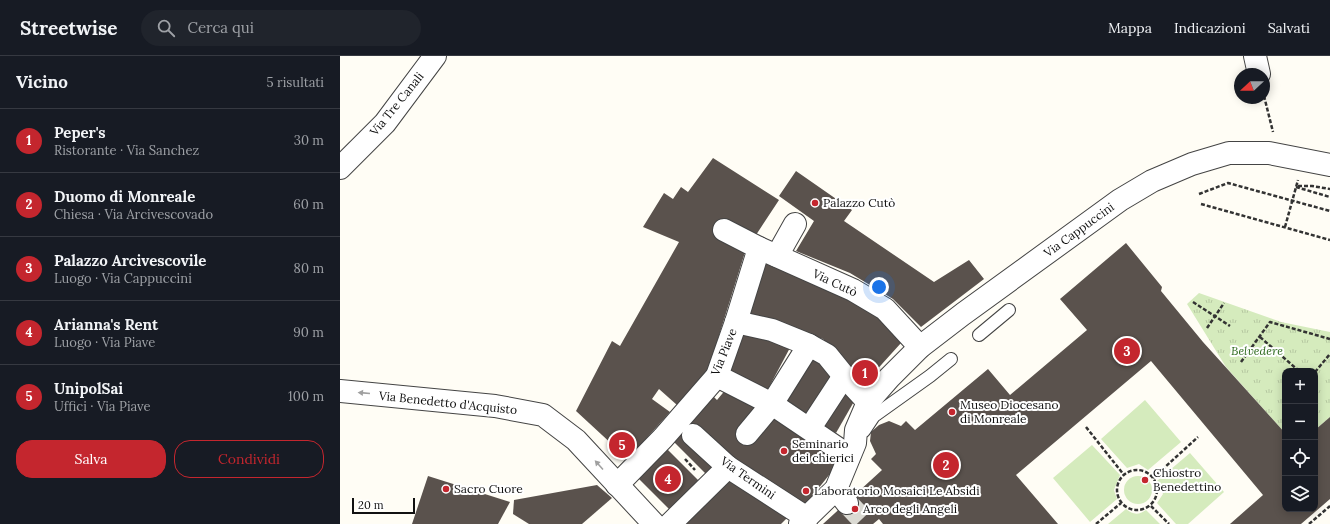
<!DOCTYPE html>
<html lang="it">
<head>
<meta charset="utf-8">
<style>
  body { margin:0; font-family:Lora,serif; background:#20242c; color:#f1f3f6 }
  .controls { position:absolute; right:12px; bottom:12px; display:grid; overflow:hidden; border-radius:8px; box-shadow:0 2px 10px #0003 }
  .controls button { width:36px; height:36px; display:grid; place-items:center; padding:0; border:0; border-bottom:1px solid #363941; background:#171b24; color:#f1f3f6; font:20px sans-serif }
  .compass { position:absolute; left:894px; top:12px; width:36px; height:36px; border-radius:50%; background:#171b24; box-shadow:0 2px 10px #0003; rotate:248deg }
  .scale { position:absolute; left:12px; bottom:10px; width:63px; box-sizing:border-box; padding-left:4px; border:2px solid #111; border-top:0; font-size:11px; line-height:14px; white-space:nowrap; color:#111; -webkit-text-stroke:3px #fff; paint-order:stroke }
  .you { position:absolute; left:539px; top:231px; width:14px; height:14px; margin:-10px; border:3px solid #fff; border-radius:50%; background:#1a73e8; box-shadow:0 0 0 6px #1a73e833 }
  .badge { display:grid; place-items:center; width:26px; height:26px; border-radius:50%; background:#c4262e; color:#fff; font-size:13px; font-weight:700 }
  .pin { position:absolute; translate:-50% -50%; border:2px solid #fff; box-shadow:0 1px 4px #0006 }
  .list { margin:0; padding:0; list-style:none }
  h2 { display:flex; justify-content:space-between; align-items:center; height:52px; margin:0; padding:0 16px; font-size:17px }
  h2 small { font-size:13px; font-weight:400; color:#9ea1a6 }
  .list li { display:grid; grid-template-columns:26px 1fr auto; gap:12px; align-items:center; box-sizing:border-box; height:64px; padding:0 16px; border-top:1px solid #363941 }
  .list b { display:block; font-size:15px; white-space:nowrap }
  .list p { margin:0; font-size:13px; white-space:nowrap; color:#9ea1a6 }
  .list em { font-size:13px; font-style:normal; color:#9ea1a6 }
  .actions { display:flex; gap:8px; padding:12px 16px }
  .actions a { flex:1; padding:9px 0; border:1px solid #c4262e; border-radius:16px; text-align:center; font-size:14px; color:#c4262e }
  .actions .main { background:#c4262e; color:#fff }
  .icon { flex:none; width:22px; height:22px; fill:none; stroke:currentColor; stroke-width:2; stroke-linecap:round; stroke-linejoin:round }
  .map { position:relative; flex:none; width:990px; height:468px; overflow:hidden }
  header { display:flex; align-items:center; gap:24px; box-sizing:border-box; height:56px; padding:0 20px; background:#171b24; border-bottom:1px solid #363941 }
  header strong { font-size:19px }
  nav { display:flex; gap:22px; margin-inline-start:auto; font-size:14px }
  .search { width:280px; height:36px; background:#20242c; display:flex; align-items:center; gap:10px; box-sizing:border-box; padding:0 14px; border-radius:22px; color:#9ea1a6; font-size:15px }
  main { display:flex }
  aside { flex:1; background:#171b24 }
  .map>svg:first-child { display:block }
  .grass { fill:#d5ebbd }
  .park { fill:url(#park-tufts) }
  .building { fill:#5a524d }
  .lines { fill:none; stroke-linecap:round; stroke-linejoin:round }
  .minor-tunnel { stroke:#dbdad3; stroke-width:22; stroke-dasharray:22 11; stroke-linecap:butt }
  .service-casing { stroke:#444; stroke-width:14 }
  .minor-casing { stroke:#444; stroke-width:24 }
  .tertiary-casing { stroke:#444; stroke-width:24 }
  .path { stroke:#333; stroke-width:2.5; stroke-dasharray:4 2; stroke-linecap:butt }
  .service { stroke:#fff; stroke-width:12 }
  .minor { stroke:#fff; stroke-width:22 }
  .tertiary { stroke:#fff; stroke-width:22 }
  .oneway { fill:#a0a0a0 }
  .poi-dot { fill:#c4262e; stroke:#fff; stroke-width:1.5 }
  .labels { text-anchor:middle; stroke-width:4; stroke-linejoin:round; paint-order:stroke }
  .street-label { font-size:12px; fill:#111; stroke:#fff }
  .poi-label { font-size:12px; fill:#111; stroke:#fff; text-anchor:start }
  .park-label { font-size:12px; font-style:italic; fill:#2f6b1f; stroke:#fff }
</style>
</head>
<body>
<header>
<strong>Streetwise</strong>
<div class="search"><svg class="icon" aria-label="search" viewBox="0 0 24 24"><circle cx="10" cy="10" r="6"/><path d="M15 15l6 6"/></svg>Cerca qui</div>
<nav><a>Mappa</a><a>Indicazioni</a><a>Salvati</a></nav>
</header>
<main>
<aside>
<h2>Vicino<small>5 risultati</small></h2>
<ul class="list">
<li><span class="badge">1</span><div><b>Peper's</b><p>Ristorante · Via Sanchez</p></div><em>30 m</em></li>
<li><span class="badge">2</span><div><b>Duomo di Monreale</b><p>Chiesa · Via Arcivescovado</p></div><em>60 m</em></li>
<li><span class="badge">3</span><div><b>Palazzo Arcivescovile</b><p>Luogo · Via Cappuccini</p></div><em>80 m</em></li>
<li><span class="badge">4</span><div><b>Arianna's Rent</b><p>Luogo · Via Piave</p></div><em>90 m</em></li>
<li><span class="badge">5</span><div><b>UnipolSai</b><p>Uffici · Via Piave</p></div><em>100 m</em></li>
</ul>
<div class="actions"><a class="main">Salva</a><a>Condividi</a></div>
</aside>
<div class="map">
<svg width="990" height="468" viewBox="0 0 990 468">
  <defs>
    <pattern id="park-tufts" width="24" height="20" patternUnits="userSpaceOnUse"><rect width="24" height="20" fill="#d5ebbd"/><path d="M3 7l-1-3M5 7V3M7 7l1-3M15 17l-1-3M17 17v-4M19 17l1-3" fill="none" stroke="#b6c8a1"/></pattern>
  </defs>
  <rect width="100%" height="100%" fill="#fffdf5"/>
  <g class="grass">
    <polygon points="805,344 841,386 808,414 799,408 787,412 761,383"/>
    <polygon points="752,389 780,419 774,434 777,443 750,466 713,422"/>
    <polygon points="850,397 884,436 848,468 836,468 817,447 823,438 817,425"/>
    <circle cx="798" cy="434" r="14"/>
    <path d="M786,453C793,459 799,459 806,454L820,468H768Z"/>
  </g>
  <polygon class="park" points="859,237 941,266 990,276 990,361 975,374 975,315 945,315 945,377 886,311 847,248"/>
  <g class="building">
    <polygon points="373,102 439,144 416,179 381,163 375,177 406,193 368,315 337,349 319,333 312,343 330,356 288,403 236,355 272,285 280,290 339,186 303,171 324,137 333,143 341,131 348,136"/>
    <polygon points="456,115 512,154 504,165 594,226 629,204 644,223 581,271 553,243 510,217 456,195 474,165 439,140"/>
    <polygon points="786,187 822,231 821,235 863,286 945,377 945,453 975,453 975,374 990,361 990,443 961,468 890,468 923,439 811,305 676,419 718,468 543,468 539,463 533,468 483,468 542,414 531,403 536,398 530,385 531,376 539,369 549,365 561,370 566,365 575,374 648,313 670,339 747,274 720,243"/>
    <polygon points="424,203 533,254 561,287 523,329 483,283 405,257"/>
    <polygon points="400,272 452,288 427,335 387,315"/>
    <polygon points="470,297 495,319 467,359 441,344"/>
    <polygon points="504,329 516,342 496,377 479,367"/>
    <polygon points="387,332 430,355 501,404 462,453 377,411 368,420 331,383 371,338 377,344"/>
    <polygon points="325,391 361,427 332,456 296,420"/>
    <polygon points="88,420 170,446 158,468 72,468"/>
    <polygon points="385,422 450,459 441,468 342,468"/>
    <polygon points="257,429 272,442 242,468 189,468 173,458 174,444"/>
  </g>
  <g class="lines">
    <polyline class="minor-tunnel" points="507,447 527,468"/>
    <g class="service-casing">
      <g id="service">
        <polyline points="639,279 669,254"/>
        <polyline points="524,375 534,360 590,320 611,303"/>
      </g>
    </g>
    <g class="minor-casing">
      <g id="minor">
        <polyline points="915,0 919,18"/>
        <polyline points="0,112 45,67 95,0"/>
        <polyline points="419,192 513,234 545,253 580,291"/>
        <polyline points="437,200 455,168"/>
        <polyline points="396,266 432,274 469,289 487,299 504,320 528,346"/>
        <polyline points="377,320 432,348 509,400"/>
        <polyline points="470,372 504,320"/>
        <polyline points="407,378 432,348 469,289"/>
        <polyline points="353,379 388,411 467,462"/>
        <polyline points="277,429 323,382 377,320 396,266 419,192 384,174"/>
        <polyline points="496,433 507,447"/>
        <polyline points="330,468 388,411"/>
      </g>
    </g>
    <g class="tertiary-casing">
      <g id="tertiary">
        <polyline points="0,335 155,350 203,359 236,384 314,468"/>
        <polyline points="460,468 496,433 515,387 516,374 528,346 549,322 580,291 623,258 780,144 812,125 852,108 889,97 929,97 990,109"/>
      </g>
    </g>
    <g class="path">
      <polyline points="924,40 933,76"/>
      <polyline points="958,130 972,130 990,133"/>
      <polyline points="956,131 990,141"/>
      <polyline points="859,138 888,127 990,155"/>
      <polyline points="861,148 990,184"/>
      <polyline points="945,171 958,124"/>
      <polyline points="853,246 890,270"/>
      <polyline points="867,272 884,247"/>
      <polyline points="920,281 959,315"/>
      <polyline points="901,306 930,266 990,283"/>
      <polyline points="975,316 990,298"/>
      <polyline points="746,371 784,419"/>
      <polyline points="345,403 355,414"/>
      <circle cx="797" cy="434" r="20"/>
      <polyline points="813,422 858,381"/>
      <polyline points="811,450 829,468"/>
      <polyline points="756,468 781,447"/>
      <polyline points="969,468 990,450"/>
    </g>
    <use href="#service" class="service"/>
    <use href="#minor" class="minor"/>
    <use href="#tertiary" class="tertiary"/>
  </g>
  <defs><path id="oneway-solid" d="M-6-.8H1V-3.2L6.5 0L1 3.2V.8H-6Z"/></defs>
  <g class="oneway">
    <use href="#oneway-solid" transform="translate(24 337) rotate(-175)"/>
    <use href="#oneway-solid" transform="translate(259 409) rotate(-132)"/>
  </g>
  <g class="poi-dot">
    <circle cx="475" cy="147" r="4"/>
    <circle cx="612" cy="356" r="4"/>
    <circle cx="444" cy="395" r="4"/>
    <circle cx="805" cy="424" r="4"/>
    <circle cx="106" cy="433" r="4"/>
    <circle cx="466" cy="435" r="4"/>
    <circle cx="515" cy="453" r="4"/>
  </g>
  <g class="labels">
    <g class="street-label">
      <text transform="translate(57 48) rotate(-51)" y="4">Via Tre Canali</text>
      <text transform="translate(739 174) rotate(-36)" y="4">Via Cappuccini</text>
      <text transform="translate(495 227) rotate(25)" y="4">Via Cutò</text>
      <text transform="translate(384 296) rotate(-68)" y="4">Via Piave</text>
      <text transform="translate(108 347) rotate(6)" y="4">Via Benedetto d'Acquisto</text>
      <text transform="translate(408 422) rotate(35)" y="4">Via Termini</text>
    </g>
    <g class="poi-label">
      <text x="483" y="151">Palazzo Cutò</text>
      <text x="620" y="353">Museo Diocesano<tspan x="620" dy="14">di Monreale</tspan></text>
      <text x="452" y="392">Seminario<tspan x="452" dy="14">dei chierici</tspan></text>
      <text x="813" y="421">Chiostro<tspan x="813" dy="14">Benedettino</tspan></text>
      <text x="114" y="437">Sacro Cuore</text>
      <text x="474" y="439">Laboratorio Mosaici Le Absidi</text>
      <text x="523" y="457">Arco degli Angeli</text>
    </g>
    <g class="park-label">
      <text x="917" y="299">Belvedere</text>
    </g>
  </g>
</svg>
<div class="controls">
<button>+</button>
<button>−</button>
<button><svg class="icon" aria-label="locate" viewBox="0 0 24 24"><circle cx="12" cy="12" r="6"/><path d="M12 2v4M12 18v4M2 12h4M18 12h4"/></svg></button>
<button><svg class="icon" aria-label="layers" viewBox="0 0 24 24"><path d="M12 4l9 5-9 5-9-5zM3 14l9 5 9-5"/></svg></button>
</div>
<svg class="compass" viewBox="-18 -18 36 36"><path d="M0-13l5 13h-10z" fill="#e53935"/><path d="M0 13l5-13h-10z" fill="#9ea1a6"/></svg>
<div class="scale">20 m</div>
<div class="you"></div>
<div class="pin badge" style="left:525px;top:317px">1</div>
<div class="pin badge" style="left:606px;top:409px">2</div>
<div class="pin badge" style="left:787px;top:295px">3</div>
<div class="pin badge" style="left:328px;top:423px">4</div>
<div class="pin badge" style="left:282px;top:389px">5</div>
</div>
</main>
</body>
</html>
